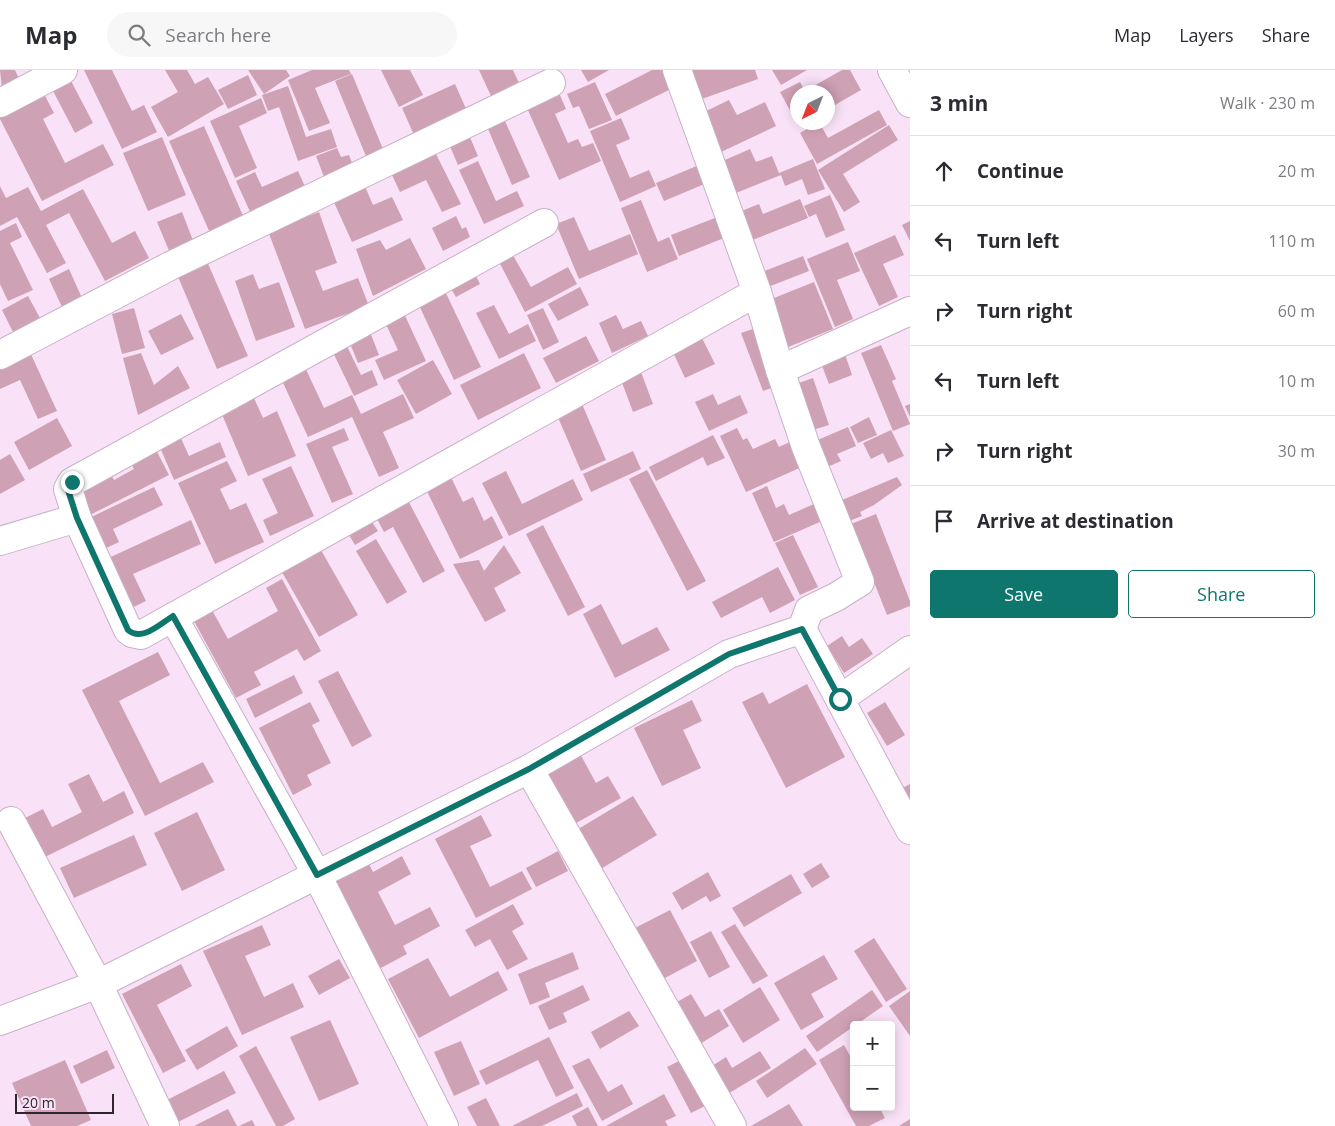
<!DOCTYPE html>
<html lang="en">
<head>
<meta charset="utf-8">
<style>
  body { margin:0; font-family:"Open Sans",sans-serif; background:#f7f7f7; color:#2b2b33 }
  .controls { position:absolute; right:15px; bottom:15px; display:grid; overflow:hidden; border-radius:5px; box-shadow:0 2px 12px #0003 }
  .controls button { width:45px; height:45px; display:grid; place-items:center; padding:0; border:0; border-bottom:1px solid #e1e1e2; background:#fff; color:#2b2b33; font:25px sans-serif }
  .compass { position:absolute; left:790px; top:15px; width:45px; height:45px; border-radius:50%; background:#fff; box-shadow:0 2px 12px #0003; rotate:222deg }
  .scale { position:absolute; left:15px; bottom:12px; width:99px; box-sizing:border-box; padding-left:5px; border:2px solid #2e252d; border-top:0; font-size:14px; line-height:18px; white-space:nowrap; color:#2e252d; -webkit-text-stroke:4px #f9e2f7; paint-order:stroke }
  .stop { position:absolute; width:15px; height:15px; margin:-11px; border:4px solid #0f766e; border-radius:50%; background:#fff }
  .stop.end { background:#0f766e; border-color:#fff; box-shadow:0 1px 5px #0008 }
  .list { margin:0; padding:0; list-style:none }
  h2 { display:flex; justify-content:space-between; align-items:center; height:65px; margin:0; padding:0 20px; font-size:21px }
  h2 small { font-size:16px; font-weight:400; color:#7c7c81 }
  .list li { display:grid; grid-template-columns:32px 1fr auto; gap:15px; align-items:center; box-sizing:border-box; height:70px; padding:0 20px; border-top:1px solid #e1e1e2 }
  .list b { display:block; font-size:19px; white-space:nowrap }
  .list em { font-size:16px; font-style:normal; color:#7c7c81 }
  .actions { display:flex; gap:10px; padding:15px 20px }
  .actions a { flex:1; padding:11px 0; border:1px solid #0f766e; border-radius:5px; text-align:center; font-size:18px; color:#0f766e }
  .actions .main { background:#0f766e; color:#fff }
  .icon { flex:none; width:28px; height:28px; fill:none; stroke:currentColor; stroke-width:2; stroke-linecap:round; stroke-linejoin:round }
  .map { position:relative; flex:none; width:910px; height:1056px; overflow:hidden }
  header { display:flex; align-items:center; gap:30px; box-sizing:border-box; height:70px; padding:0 25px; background:#fff; border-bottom:1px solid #e1e1e2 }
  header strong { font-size:24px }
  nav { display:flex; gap:28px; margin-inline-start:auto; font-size:18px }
  .search { width:350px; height:45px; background:#f7f7f7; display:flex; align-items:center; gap:12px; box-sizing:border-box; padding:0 18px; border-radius:28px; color:#7c7c81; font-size:19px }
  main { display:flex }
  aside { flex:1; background:#fff }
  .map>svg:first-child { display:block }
  .building { fill:#cfa1b4 }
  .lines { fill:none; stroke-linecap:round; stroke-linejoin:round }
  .minor-casing { stroke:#c8b1c6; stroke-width:30 }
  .minor { stroke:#fff; stroke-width:28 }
  .route { stroke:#0f766e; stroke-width:6 }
</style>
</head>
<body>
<header>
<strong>Map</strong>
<div class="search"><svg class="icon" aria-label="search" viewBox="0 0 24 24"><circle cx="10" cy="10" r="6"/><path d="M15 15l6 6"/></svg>Search here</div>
<nav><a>Map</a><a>Layers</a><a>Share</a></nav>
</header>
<main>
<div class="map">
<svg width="910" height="1056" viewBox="0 0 910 1056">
  <rect width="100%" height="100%" fill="#f9e2f7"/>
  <g class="building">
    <polygon points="0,0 15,0 20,11 2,19"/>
    <polygon points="84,0 112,0 132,41 144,35 157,62 122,79"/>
    <polygon points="165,0 187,0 195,14 208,7 224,34 168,67 151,37 178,22"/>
    <polygon points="248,0 286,0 290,6 264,24"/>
    <polygon points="312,0 349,0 351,4 315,18 330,53 309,61 288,10"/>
    <polygon points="381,0 410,0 423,25 399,37"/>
    <polygon points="479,0 513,0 519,13 491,26"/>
    <polygon points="581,0 609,0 588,12"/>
    <polygon points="652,0 664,0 673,18 616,46 605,24"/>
    <polygon points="688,0 755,0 758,9 699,30"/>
    <polygon points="772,0 807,0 781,15"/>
    <polygon points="842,0 850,0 861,20 828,39 828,22 798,22 798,52 803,52 798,55 780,22 800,12 805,21"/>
    <polygon points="352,4 385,84 368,91 335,11"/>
    <polygon points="248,5 257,25 228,39 218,20"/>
    <polygon points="69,7 93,53 75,63 51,17"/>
    <polygon points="595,12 612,50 589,59 579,36 573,38 567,24"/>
    <polygon points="455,14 467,41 414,65 402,38"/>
    <polygon points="288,16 306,67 331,59 337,77 298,91 279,37 268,41 262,25"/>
    <polygon points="42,20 54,43 43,49 65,93 103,74 114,95 42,131 0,49 0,42"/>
    <polygon points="559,23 566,39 555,44 568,73 578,69 582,77 593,73 601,91 559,110 527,38"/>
    <polygon points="261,28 267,43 239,56 257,98 235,108 210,51"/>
    <polygon points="729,30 737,45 765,32 776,56 719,83 700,44"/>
    <polygon points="879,40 887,55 817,94 800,63 819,52 828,68"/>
    <polygon points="621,48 630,69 616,75 630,108 649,100 656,116 620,132 590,61"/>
    <polygon points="505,51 530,107 512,115 488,59"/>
    <polygon points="889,55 898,70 843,104 860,132 844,142 818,100"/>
    <polygon points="204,56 244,148 210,163 169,71"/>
    <polygon points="469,65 478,86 458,95 449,74"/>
    <polygon points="162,67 186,125 148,141 123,83"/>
    <polygon points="337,78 341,87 349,85 355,101 326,112 316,86"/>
    <polygon points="750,79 756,92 772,86 779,103 813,89 825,119 808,125 802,109 785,116 781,105 731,125 718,93"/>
    <polygon points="435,82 461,134 442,142 426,110 400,122 391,103"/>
    <polygon points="478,91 496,131 517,121 524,136 484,154 459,100"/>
    <polygon points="699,95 707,113 664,131 656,113"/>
    <polygon points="298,101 307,121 252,146 236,111 255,102 262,117"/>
    <polygon points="364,114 373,135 392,127 403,150 352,172 332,128"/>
    <polygon points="0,116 6,128 28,117 41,141 83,119 112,173 135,161 149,188 105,211 69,143 46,155 66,193 47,203 17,147 0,156"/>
    <polygon points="830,125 845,160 826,168 816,144 809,147 804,136"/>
    <polygon points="800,129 808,148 750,171 739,142 759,134 763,144"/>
    <polygon points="641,130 658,172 669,167 678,189 647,202 621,138"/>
    <polygon points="182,142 194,173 170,183 157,152"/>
    <polygon points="319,142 337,193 315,201 323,221 358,208 369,236 305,259 268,161"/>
    <polygon points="456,146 462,159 466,157 470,167 443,181 432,158"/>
    <polygon points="720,146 729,166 679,186 671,165"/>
    <polygon points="574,147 589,181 630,164 638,184 579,209 556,154"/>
    <polygon points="910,151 910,171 902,155"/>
    <polygon points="16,153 22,167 10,173 33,220 8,231 0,214 0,161"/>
    <polygon points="895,165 904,185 883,194 898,227 879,236 854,183"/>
    <polygon points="410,168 426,199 373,226 356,179 380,170 386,180"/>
    <polygon points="848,172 860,201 837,210 853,249 835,257 807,189"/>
    <polygon points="510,180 531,217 568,197 577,214 525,242 497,188"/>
    <polygon points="803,186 809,201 768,217 762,202"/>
    <polygon points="206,189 248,286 217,299 176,202"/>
    <polygon points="472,198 480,214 456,227 447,212"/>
    <polygon points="69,199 82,228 62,237 49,209"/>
    <polygon points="253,204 259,219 279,212 295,257 256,271 235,211"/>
    <polygon points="814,212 833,259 788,277 769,230"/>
    <polygon points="580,217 589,235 558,251 548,234"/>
    <polygon points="444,219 481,297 454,310 417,231"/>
    <polygon points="28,226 40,248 13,262 2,240"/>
    <polygon points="494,235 509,264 528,254 536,271 499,289 476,243"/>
    <polygon points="401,237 426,291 384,310 375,290 398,280 382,246"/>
    <polygon points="134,238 145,278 122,284 112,244"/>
    <polygon points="543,238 559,272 543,280 527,245"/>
    <polygon points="181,244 194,269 161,285 148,261"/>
    <polygon points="616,245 623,259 641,251 648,266 612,283 599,253"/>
    <polygon points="368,257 379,285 358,293 347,266"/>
    <polygon points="759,257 780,315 763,321 741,263"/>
    <polygon points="586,266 599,291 556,313 543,288"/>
    <polygon points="701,266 715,294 685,308 672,280"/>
    <polygon points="343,268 361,305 372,300 378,315 354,326 329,274"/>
    <polygon points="881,275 896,309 892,311 910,354 893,361 861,283"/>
    <polygon points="29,280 57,341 38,349 20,310 0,319 0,293"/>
    <polygon points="141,283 154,315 178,296 190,318 138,345 123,288"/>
    <polygon points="524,283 541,318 478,350 460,315"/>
    <polygon points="845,284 852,305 829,314 821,293"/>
    <polygon points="433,290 452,324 416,344 397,310"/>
    <polygon points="303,293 324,338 352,325 361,344 403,324 414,348 383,362 399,398 379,407 352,347 308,367 279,304"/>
    <polygon points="638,294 653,334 633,342 618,302"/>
    <polygon points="813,308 829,355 809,361 793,315"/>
    <polygon points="713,324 718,335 740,325 748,343 709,361 695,332"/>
    <polygon points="579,327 606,390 581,401 554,338"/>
    <polygon points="254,328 263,348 277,341 296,386 248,406 221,342"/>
    <polygon points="910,334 910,347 905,336"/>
    <polygon points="869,347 877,365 858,373 850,357"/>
    <polygon points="57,348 72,376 29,400 14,372"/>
    <polygon points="848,357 856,376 837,384 841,391 825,398 813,372"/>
    <polygon points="344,358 349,370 332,377 353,424 332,433 306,374"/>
    <polygon points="737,358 743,370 747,368 753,379 775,369 779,377 792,371 804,396 746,422 720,366"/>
    <polygon points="891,360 904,386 888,393 883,383 871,389 863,373"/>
    <polygon points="179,364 189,386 220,372 226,387 174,410 159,375"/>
    <polygon points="713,365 725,388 707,396 703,387 656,411 649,397"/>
    <polygon points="154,376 169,405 86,447 72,420 109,401 114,410 134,399 128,388"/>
    <polygon points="633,381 641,399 591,422 583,404"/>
    <polygon points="10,384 25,410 0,424 0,390"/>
    <polygon points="227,391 237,411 220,419 230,440 246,433 264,472 215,494 178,413"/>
    <polygon points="444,393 463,432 473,427 484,451 492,446 503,468 460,489 419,405"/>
    <polygon points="291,396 314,446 270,466 263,450 278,443 262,409"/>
    <polygon points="647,400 706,511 687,521 629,409"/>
    <polygon points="506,401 522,434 573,409 583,430 509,466 482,413"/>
    <polygon points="897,407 902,415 874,435 860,442 862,446 844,453 835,433"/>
    <polygon points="767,416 776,438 784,434 789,445 814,434 822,451 774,472 752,423"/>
    <polygon points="154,417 163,435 113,459 119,472 100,481 85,450"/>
    <polygon points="401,417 445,501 423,513 393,457 384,462 369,434"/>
    <polygon points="362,437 378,461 355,475 340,450"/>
    <polygon points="876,444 910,531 910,536 887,545 851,454"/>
    <polygon points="191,450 201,474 133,504 146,531 125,541 102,491"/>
    <polygon points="543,455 585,537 568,546 526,464"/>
    <polygon points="793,465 818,517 800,525 775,473"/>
    <polygon points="313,466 358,545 319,567 274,488"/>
    <polygon points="376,469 407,522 387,534 356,481"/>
    <polygon points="504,475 521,503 494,518 506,541 485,552 453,494 479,490 484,501"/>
    <polygon points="778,497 795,530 770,543 762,527 721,548 712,532"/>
    <polygon points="282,509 321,581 304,591 297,579 254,602 261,615 236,628 194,551 212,540 228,569 278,541 266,518"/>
    <polygon points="601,534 622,575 657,557 670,580 615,608 583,544"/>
    <polygon points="842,566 849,577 862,568 873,584 844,603 827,576"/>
    <polygon points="158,582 170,605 119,631 160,713 203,692 214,712 145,746 82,620"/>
    <polygon points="338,601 372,666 352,677 318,611"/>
    <polygon points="294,605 303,623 255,648 246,629"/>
    <polygon points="807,614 845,687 786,718 742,632 763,622 769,634"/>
    <polygon points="692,630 702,651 683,660 701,698 662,716 634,658"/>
    <polygon points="310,632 320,651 312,655 331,693 307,705 312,715 293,725 259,658"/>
    <polygon points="885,632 905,665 887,676 867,643"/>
    <polygon points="579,682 596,713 608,706 621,728 569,757 539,705"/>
    <polygon points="89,704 103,732 124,721 134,743 45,787 25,748 43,739 52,757 82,742 68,714"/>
    <polygon points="910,714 910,732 903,718"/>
    <polygon points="633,726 657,765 594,803 570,764"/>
    <polygon points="197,742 225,800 182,821 154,763"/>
    <polygon points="481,745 492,766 470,776 490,817 522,801 532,819 476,848 435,769"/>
    <polygon points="134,765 147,795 74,828 60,798"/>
    <polygon points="558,781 568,801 536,817 526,798"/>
    <polygon points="402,786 411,804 378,822 395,855 430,837 440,856 403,876 407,884 379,899 333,813 369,794 373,802"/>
    <polygon points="821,793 830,807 812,818 803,804"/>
    <polygon points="708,802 721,826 710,832 706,826 682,840 672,823"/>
    <polygon points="791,804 802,823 744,857 732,838"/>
    <polygon points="513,834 524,854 512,861 528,889 507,900 490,869 475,877 465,860"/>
    <polygon points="670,840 697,891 663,909 635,858"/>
    <polygon points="735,854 768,906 753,914 721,862"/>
    <polygon points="262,855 271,875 245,886 264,927 293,913 304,937 242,965 203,881"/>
    <polygon points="711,861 730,897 709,908 690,872"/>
    <polygon points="874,868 907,919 886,932 854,881"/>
    <polygon points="573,882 579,899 545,913 550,927 530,935 518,904"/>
    <polygon points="824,885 838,909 811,924 824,947 801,960 774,913"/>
    <polygon points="428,888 450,927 498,901 508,920 419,968 388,909"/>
    <polygon points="339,889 350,908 319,925 308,906"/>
    <polygon points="181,894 192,916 157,935 186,991 163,1003 122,924"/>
    <polygon points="583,915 590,930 563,943 567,952 549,960 538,936"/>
    <polygon points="760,917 780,950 743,973 723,940"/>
    <polygon points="872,920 883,936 817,982 806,966"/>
    <polygon points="910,921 910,966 889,936"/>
    <polygon points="691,924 705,947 719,939 729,956 695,977 670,936"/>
    <polygon points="629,941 639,956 600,979 591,962"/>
    <polygon points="330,950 359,1014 319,1031 290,967"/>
    <polygon points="227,956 238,976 197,1000 185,980"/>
    <polygon points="549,967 574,1018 556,1027 538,990 486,1015 479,1001"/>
    <polygon points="461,971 480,1014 454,1026 434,982"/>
    <polygon points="844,975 854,993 854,1037 879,1037 885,1048 869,1056 856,1056 819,990"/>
    <polygon points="256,976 295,1049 283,1056 276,1056 239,986"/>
    <polygon points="805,978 817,994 767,1028 756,1011"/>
    <polygon points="107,980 115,998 81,1014 73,996"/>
    <polygon points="760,981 771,998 726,1025 709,998 726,987 732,998"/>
    <polygon points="589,988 608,1022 622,1014 633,1034 602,1051 572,996"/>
    <polygon points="65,990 91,1050 77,1056 31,1056 12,1013"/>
    <polygon points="681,990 705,1036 691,1043 667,997"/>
    <polygon points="224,1001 236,1023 178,1052 167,1030"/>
    <polygon points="577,1023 583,1036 542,1056 512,1056"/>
    <polygon points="664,1024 676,1046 665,1051 668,1056 606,1056"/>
    <polygon points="486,1028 500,1056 477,1056 467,1037"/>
    <polygon points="789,1034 803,1056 751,1056"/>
    <polygon points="588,1037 598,1056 577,1056 572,1046"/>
    <polygon points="228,1039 237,1056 194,1056"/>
    <polygon points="910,1049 910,1056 899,1056"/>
    <polygon points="252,1050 255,1056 239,1056"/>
  </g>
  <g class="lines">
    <g class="minor-casing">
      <g id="minor">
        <polyline points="677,0 757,222 780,300 806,377 860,512 836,527 809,540 802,559"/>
        <polyline points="892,0 910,33"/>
        <polyline points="0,33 63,0"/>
        <polyline points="544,153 72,412 68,419 77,448 128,560 132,563 141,565 757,222"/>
        <polyline points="0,285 170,196 551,13"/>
        <polyline points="780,300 910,241"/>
        <polyline points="0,471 77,448"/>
        <polyline points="173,547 317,805 444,1056"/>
        <polyline points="840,629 910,580"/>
        <polyline points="529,699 732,1056"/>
        <polyline points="11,751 98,914 165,1056"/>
        <polyline points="0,951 98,914 529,699 729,584 802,559 910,760"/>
      </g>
    </g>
    <use href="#minor" class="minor"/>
  </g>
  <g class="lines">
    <path class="route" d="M72,412L68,420L77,448L128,560C142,572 160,554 173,546L317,805L529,699L729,584L802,559L840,629"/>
  </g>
</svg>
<div class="controls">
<button>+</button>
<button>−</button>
</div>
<svg class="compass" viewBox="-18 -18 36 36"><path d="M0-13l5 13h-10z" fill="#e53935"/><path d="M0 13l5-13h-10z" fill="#7c7c81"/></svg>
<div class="scale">20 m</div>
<div class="stop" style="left:840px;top:629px"></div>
<div class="stop end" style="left:72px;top:412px"></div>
</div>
<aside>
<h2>3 min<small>Walk · 230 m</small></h2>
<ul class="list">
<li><svg class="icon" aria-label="ahead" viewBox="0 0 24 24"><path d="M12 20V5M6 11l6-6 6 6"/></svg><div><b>Continue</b></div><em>20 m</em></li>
<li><svg class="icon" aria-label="left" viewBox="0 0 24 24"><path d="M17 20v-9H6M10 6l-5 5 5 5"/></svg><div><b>Turn left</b></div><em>110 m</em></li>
<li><svg class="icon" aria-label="right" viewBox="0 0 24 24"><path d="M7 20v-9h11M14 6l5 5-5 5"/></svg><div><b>Turn right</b></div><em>60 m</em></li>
<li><svg class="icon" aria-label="left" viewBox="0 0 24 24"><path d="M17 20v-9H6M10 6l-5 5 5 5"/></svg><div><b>Turn left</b></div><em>10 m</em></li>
<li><svg class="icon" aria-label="right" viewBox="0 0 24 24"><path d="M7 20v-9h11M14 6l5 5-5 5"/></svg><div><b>Turn right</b></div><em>30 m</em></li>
<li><svg class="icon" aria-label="arrive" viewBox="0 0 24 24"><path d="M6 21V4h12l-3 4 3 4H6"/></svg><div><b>Arrive at destination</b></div></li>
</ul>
<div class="actions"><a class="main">Save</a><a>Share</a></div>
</aside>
</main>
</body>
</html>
